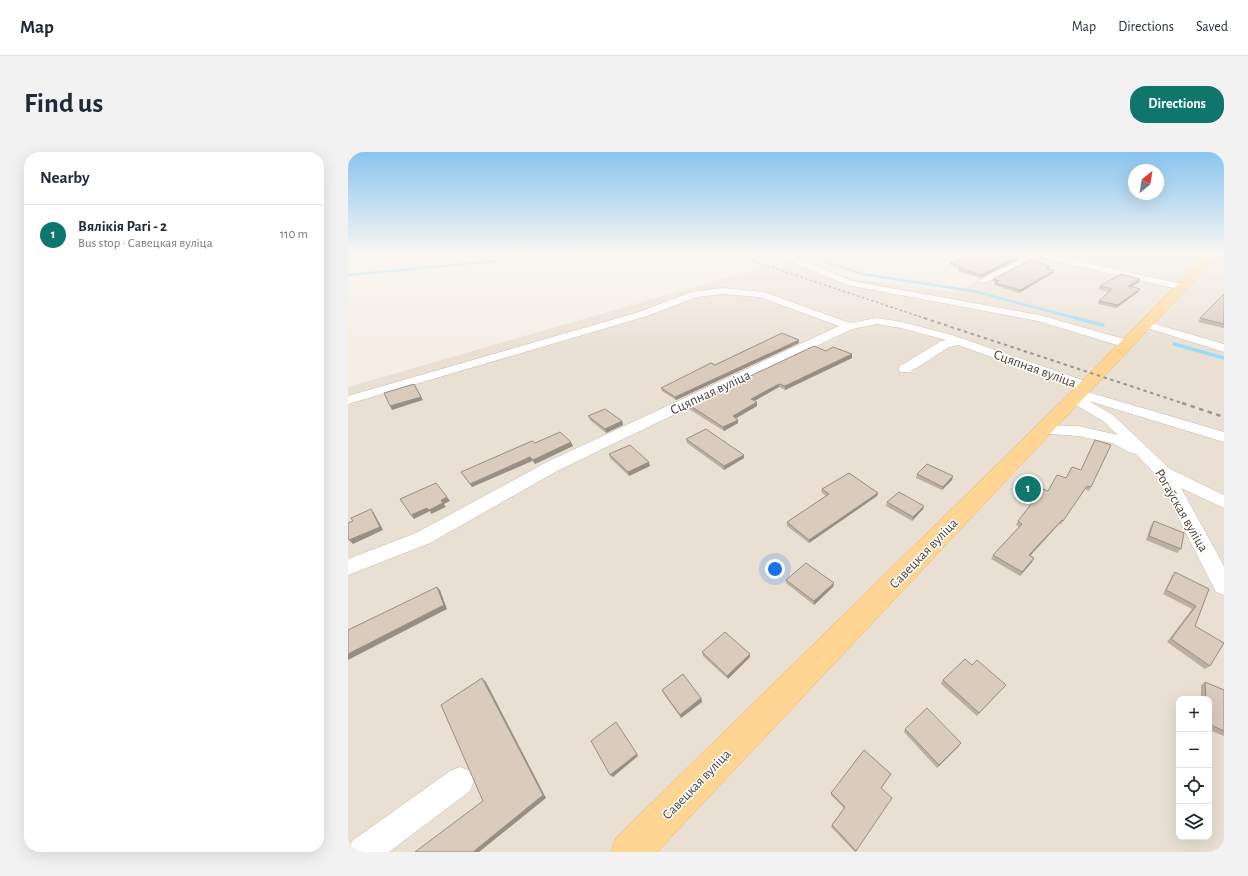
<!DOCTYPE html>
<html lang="en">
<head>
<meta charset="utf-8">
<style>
  body { margin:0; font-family:"Alegreya Sans",sans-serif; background:#f2f2f3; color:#1f2937 }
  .controls { position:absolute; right:12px; bottom:12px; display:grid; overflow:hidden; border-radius:8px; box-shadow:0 4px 16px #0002 }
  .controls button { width:36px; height:36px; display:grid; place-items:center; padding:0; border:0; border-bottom:1px solid #e0e1e3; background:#fff; color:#1f2937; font:20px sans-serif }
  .compass { position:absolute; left:780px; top:12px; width:36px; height:36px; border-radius:50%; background:#fff; box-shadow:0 4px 16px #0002; rotate:30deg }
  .you { position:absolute; left:427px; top:417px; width:14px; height:14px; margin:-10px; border:3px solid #fff; border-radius:50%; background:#1a73e8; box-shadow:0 0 0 6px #1a73e833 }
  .badge { display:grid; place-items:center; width:26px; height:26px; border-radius:50%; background:#0f766e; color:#fff; font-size:13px; font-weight:700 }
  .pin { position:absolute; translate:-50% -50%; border:2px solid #fff; box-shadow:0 1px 4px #0006 }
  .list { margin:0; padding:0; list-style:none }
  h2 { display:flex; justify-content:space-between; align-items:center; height:52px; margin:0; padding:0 16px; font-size:17px }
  h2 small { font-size:13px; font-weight:400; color:#747a83 }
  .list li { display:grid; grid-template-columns:26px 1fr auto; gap:12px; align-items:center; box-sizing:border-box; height:60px; padding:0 16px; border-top:1px solid #e0e1e3 }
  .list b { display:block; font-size:15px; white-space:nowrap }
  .list p { margin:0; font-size:13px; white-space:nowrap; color:#747a83 }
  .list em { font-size:13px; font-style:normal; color:#747a83 }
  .icon { flex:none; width:22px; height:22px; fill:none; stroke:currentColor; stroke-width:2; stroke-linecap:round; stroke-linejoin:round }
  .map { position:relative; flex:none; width:876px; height:700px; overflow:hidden; border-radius:16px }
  header { display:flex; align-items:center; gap:24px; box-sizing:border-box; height:56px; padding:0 20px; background:#fff; border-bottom:1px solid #e0e1e3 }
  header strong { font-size:19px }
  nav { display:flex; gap:22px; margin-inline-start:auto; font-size:14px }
  .intro { display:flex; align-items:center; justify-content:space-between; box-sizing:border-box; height:96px; padding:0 24px }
  h1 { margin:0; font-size:28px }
  .button { padding:10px 18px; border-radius:16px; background:#0f766e; color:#fff; font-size:14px; font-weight:700 }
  main { display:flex; gap:24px; padding:0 24px }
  aside { flex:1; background:#fff; border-radius:16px; box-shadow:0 4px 16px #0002 }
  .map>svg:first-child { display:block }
  .residential { fill:#e9e0d3; fill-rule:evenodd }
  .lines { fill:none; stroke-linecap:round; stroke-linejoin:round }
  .stream-far1 { stroke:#9bdbf8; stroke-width:2.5 }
  .stream { stroke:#9bdbf8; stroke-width:3.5 }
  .minor-casing { stroke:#c4b8aa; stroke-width:1 }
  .major-casing { stroke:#f0b357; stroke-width:1 }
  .minor { fill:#fff; fill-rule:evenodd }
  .major { fill:#ffd594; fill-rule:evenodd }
  .rail-far2 { stroke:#969696; stroke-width:1.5; stroke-dasharray:2.5 2.5; stroke-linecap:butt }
  .rail-far1 { stroke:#969696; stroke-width:2; stroke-dasharray:3.5 3.5; stroke-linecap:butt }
  .rail { stroke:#969696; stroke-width:2.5; stroke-dasharray:4.5 4.5; stroke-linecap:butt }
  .wall { fill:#bbafa2 }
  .shaded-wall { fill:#998e84 }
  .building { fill:#dacbbc; stroke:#998e84 }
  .labels { text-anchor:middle; stroke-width:3; stroke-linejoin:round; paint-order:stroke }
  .street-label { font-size:14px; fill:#483e34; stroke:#fff }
</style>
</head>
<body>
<header>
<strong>Map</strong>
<nav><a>Map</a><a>Directions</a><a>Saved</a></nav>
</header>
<div class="intro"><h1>Find us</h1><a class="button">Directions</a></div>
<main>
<aside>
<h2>Nearby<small></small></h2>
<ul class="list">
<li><span class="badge">1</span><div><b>Вялікія Рагі - 2</b><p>Bus stop · Савецкая вуліца</p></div><em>110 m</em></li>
</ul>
</aside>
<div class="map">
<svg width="876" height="700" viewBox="0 0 876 700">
  <rect width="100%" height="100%" fill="#f4eee5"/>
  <path class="residential" d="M424,101H450L457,110L506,127L608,140L679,101H876V700H0V235L437,109ZM831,547H861V685H831Z"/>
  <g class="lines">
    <g class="stream-far1">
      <polyline points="466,101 467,106 514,122 625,139 731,167"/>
      <polyline points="0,123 232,101"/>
    </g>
    <g class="stream">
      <polyline points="727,166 755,173"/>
      <polyline points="826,192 876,206"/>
    </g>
    <g class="minor-casing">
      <g id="minor">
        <polygon points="436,101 445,101 452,107 504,129 692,163 783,189 785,192 783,195 779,196 690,169 499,133 446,111"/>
        <polygon points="680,101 694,101 834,132 839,135 834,138 690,105 639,130 633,130 631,128 681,103"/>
        <polygon points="375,136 416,140 502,171 529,166 554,170 604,183 743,231 745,234 743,237 733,237 610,193 601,195 562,220 552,220 551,217 552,214 593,189 598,188 553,176 529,172 504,177 211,318 82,391 0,423 0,407 68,381 199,310 491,174 411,145 375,142 349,145 299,164 0,252 0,244 291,160 343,140"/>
        <polygon points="797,169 876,192 876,200 793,174 791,172 793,170"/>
        <polygon points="733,238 876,280 876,290 741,249 765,263 822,317 876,343 876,356 833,336 876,414 876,443 868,440 809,324 788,302 781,300 764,291 730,284 690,281 687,278 690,275 695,273 730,274 770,283 755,269 721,249 719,246 721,243"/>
        <polygon points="112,615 122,619 126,629 122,639 41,700 0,700 4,689 102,619"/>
      </g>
    </g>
    <g class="major-casing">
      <polygon id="major" points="861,101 872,101 309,700 263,700 268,686 725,238"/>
    </g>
    <use href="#minor" class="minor"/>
    <use href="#major" class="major"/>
    <polyline class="rail-far2" points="381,101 579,167"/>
    <polyline class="rail-far1" points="576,166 837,252"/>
    <polyline class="rail" points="834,251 876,265"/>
  </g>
  <g class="wall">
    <polygon points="756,101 773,101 772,103"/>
    <polygon points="669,105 669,108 632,126 610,119 611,116 601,113 602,111"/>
    <polygon points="702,114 701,116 700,117 705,121 671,141 646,133 647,130 644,129 645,127"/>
    <polygon points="791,130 783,135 792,137 790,140 768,156 750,152 751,149 761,140 750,137 752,134"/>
    <polygon points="876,142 876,176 850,170 852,166"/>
    <polygon points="451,191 328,248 314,239 313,236"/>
    <polygon points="478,199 504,202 504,206 437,238 431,235 406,249 409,254 388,266 390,271 376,279 341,257 341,253"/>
    <polygon points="240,264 274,269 275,273 258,281 242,268"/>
    <polygon points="338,287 396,306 376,318 339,291"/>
    <polygon points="187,291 225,294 187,312 184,309 124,335 113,320"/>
    <polygon points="261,302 302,314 281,324 262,306"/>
    <polygon points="569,322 605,324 604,328 594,338 568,326"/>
    <polygon points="718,326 743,335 741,339 737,337 713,372 711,372 682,404 684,410 672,424 643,407 645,403 671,375 668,373 670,369 700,339"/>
    <polygon points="474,337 530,341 529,344 461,391 439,374 439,370 478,344 473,340"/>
    <polygon points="539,350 576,354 575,357 564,369 538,354"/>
    <polygon points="806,369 833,397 829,401 798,388 803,373"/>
    <polygon points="827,420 861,437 847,474 862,514 857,517 819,490 844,457 815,442 824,424"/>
    <polygon points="438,428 486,431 485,435 466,453 438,431"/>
    <polygon points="354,500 402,502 402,505 380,527 355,504"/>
    <polygon points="595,528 658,533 655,536 629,564 593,532"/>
    <polygon points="857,530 876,538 876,584 861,578 861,547 853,547 853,533"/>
    <polygon points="314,538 353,546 354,550 333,566 315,541"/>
    <polygon points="557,577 611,594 589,616 556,580"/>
    <polygon points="543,622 533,637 508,700 507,700 483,675 484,673 496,656 483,643 483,641"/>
  </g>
  <g class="shaded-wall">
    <polygon points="669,105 669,108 632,126 633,123"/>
    <polygon points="706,119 705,121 671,141 672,138"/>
    <polygon points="792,127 791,130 779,137 780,134"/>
    <polygon points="792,137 790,140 768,156 770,153"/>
    <polygon points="451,188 451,191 328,248 327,245"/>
    <polygon points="504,202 504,206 437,238 437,234"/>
    <polygon points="66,232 75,248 44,258 42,254"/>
    <polygon points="431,232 431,235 403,251 403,247"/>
    <polygon points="409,250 409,254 385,268 385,264"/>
    <polygon points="390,268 390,271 376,279 375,275"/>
    <polygon points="274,269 275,273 258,281 257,277"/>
    <polygon points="223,290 225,294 187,312 185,308"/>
    <polygon points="396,303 396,306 376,318 376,314"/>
    <polygon points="182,305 184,309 124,335 122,332"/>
    <polygon points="301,310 302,314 281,324 280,320"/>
    <polygon points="605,324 604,328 594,338 595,335"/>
    <polygon points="530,341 529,344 461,391 461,388"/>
    <polygon points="99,345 102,349 96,352 98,355 83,362 82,359 66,367 63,363"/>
    <polygon points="576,354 575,357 564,369 565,365"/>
    <polygon points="23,357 26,361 35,378 5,392 1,388"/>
    <polygon points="714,368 711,372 679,407 681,403"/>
    <polygon points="686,406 684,410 672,424 674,420"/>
    <polygon points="486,431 485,435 466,453 466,449"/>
    <polygon points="89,435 92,438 99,457 0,508 0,502"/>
    <polygon points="402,502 402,505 380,527 379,524"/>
    <polygon points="134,526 138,530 198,646 131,700 125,700 195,643"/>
    <polygon points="353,546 354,550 333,566 332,563"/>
    <polygon points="613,591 611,594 589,616 591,613"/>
    <polygon points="289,602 290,604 265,625 262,623"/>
  </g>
  <g class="building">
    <polygon points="633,101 654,101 669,105 633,123 611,116 615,115 602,111"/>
    <polygon points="682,108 702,114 698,116 706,119 672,138 647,131 651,129 645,127"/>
    <polygon points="773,122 792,127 780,134 792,137 770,153 751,149 764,137 752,134"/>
    <polygon points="876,142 876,172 852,166"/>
    <polygon points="434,181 451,188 327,245 313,236 363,211 367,213"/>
    <polygon points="466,194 478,199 485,195 504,202 437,234 431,232 403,247 409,250 385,264 390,268 375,275 341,253"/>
    <polygon points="66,232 73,245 42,254 36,241"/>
    <polygon points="257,257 274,269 257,277 240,264"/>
    <polygon points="358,277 396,303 376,314 338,287"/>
    <polygon points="212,280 223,290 185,308 182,305 122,332 113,320 184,289 187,291"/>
    <polygon points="747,288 763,293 743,335 739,334 715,369 714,368 681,403 686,406 674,420 645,403 674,372 670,369 695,337 700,339 709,323 718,326 724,315 733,318"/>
    <polygon points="282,293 301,310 280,320 261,302"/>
    <polygon points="579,312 605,324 595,335 569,322"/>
    <polygon points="501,321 530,341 461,388 439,370 481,342 474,337"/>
    <polygon points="88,331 99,345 93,348 95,351 81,358 79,356 63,363 52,347"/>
    <polygon points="551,340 576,354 565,365 539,350"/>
    <polygon points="23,357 32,375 1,388 0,385 0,371 5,369 3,366"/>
    <polygon points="806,369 836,381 833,397 801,384"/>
    <polygon points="458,411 486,431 466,449 438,428"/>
    <polygon points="827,420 861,437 847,474 876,491 862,514 823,487 848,454 818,438"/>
    <polygon points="89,435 96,453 0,502 0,478"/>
    <polygon points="377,480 402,502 379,524 354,500"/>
    <polygon points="617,507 624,513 629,508 658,533 631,561 595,528"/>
    <polygon points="335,522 353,546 332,563 314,538"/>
    <polygon points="134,526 195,643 125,700 67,700 135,649 93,553"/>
    <polygon points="857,530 876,538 876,579 861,572 861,547 858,547"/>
    <polygon points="579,556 613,591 591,613 557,577"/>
    <polygon points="268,570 289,602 262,623 243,589"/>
    <polygon points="516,598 543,622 533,636 544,646 508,699 484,673 497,655 483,641"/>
  </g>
  <linearGradient id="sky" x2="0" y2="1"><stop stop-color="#89c4ee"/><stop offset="0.51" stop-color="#faf7f3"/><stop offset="1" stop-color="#faf7f3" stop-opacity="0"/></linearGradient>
  <rect width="876" height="199" fill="url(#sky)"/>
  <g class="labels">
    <g class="street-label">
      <text transform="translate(687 216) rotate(20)" y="5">Сцяпная вуліца</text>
      <text transform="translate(362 240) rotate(-25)" y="5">Сцяпная вуліца</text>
      <text transform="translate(834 358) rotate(60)" y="5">Рогаўская вуліца</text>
      <text transform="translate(575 401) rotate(-46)" y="5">Савецкая вуліца</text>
      <text transform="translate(348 632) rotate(-46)" y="5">Савецкая вуліца</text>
    </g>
  </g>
</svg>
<div class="controls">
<button>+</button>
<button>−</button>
<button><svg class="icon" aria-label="locate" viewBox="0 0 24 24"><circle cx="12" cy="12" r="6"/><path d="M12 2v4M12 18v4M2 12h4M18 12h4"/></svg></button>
<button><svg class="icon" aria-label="layers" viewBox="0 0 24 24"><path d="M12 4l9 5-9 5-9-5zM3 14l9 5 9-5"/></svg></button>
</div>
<svg class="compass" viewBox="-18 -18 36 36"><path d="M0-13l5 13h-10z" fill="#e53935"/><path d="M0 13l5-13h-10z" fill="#747a83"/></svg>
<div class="you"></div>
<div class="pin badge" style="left:680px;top:337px">1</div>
</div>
</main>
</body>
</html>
